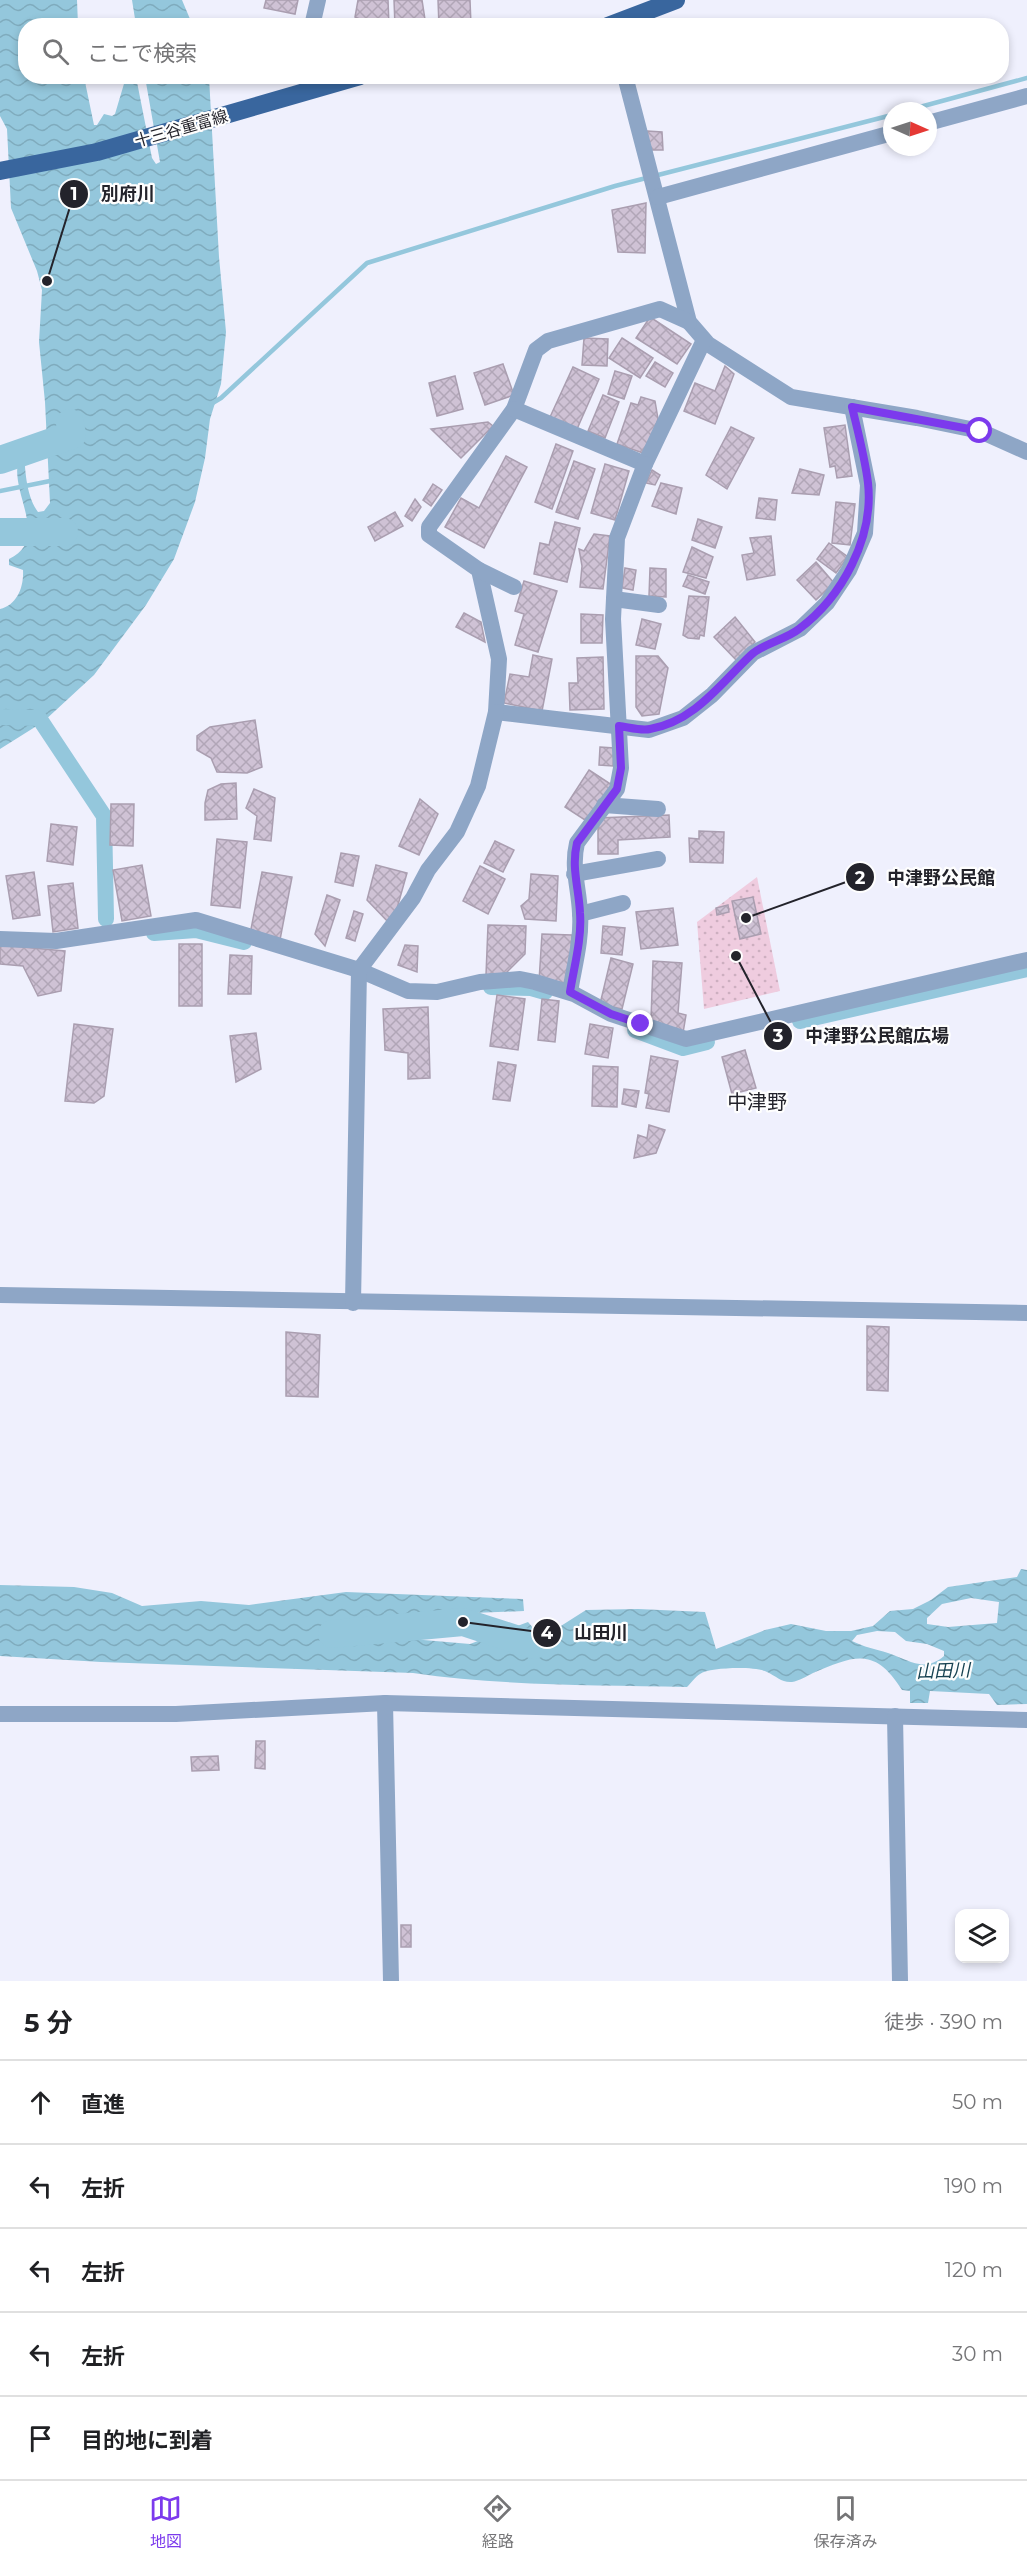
<!DOCTYPE html>
<html lang="ja">
<head>
<meta charset="utf-8">
<style>
  body { margin:0; font-family:Montserrat,"Noto Sans JP",sans-serif; background:#f2f2f2; color:#202124 }
  .controls { position:absolute; right:18px; bottom:18px; display:grid; overflow:hidden; border-radius:12px; box-shadow:0 3px 9px #0003 }
  .controls button { width:54px; height:54px; display:grid; place-items:center; padding:0; border:0; border-bottom:2px solid #e0e0e0; background:#fff; color:#202124; font:30px sans-serif }
  .compass { position:absolute; left:883px; top:102px; width:54px; height:54px; border-radius:50%; background:#fff; box-shadow:0 3px 9px #0003; rotate:93deg }
  .stop { position:absolute; width:18px; height:18px; margin:-14px; border:4px solid #7c3aed; border-radius:50%; background:#fff }
  .stop.end { background:#7c3aed; border-color:#fff; box-shadow:0 2px 6px #0008 }
  .list { margin:0; padding:0; list-style:none }
  h2 { display:flex; justify-content:space-between; align-items:center; height:78px; margin:0; padding:0 24px; font-size:26px }
  h2 small { font-size:20px; font-weight:400; color:#757577 }
  .list li { display:grid; grid-template-columns:39px 1fr auto; gap:18px; align-items:center; box-sizing:border-box; height:84px; padding:0 24px; border-top:2px solid #e0e0e0 }
  .list b { display:block; font-size:22px; white-space:nowrap }
  .list em { font-size:20px; font-style:normal; color:#757577 }
  .icon { flex:none; width:33px; height:33px; fill:none; stroke:currentColor; stroke-width:2; stroke-linecap:round; stroke-linejoin:round }
  .map { position:relative; flex:none; width:1027px; height:1981px; overflow:hidden }
  .search { position:absolute; background:#fff; box-shadow:0 3px 9px #0003; left:18px; right:18px; top:18px; height:66px; display:flex; align-items:center; gap:15px; box-sizing:border-box; padding:0 21px; border-radius:24px; color:#757577; font-size:22px }
  .sheet { height:498px; background:#fff }
  nav { display:flex; justify-content:space-around; align-items:center; box-sizing:border-box; height:84px; border-top:2px solid #e0e0e0; background:#fff; font-size:16px; color:#757577 }
  nav a { display:grid; justify-items:center; gap:3px }
  nav .on { color:#7c3aed }
  .map>svg:first-child { display:block }
  .park { fill:url(#park-dots) }
  .water { fill:url(#water-waves); fill-rule:evenodd }
  .lines { fill:none; stroke-linecap:round; stroke-linejoin:round }
  .stream { stroke:#94c7dc; stroke-width:4.5 }
  .canal { stroke:#94c7dc; stroke-width:16 }
  .river { stroke:#94c7dc; stroke-width:28 }
  .building { fill:url(#building-cross-hatch); stroke:#aa9eb0; stroke-width:1.5 }
  .minor { stroke:#8ea6c6; stroke-width:16 }
  .major { stroke:#39669e; stroke-width:18 }
  .route { stroke:#7c3aed; stroke-width:8 }
  .labels { text-anchor:middle; stroke-width:4.5; stroke-linejoin:round; paint-order:stroke }
  .street-label { font-size:16px; fill:#23232b; stroke:#fefefe }
  .water-label { font-size:18px; font-style:italic; fill:#184353; stroke:#fefefe }
  .quarter-label { font-size:20px; fill:#23232b; stroke:#fefefe }
  .leader { fill:none; stroke:#23232b; stroke-width:2 }
  .callout-dot { fill:#23232b; stroke:#fefefe; stroke-width:2 }
  .mark-label { font-size:18px; text-anchor:middle; font-weight:bold; fill:#fff }
  .callout-label { font-size:18px; text-anchor:middle; font-weight:bold; fill:#23232b; stroke:#fefefe; stroke-width:4.5; stroke-linejoin:round; paint-order:stroke }
</style>
</head>
<body>
<div class="map">
<svg width="1027" height="1981" viewBox="0 0 1027 1981">
  <defs>
    <pattern id="park-dots" width="8" height="8" patternUnits="userSpaceOnUse" patternTransform="scale(1.5)"><rect width="8" height="8" fill="#efccdf"/><path d="M2 2h.1M6 6h.1" fill="none" stroke="#cdafc0" stroke-width="1.8" stroke-linecap="round"/></pattern>
    <pattern id="water-waves" width="16" height="10" patternUnits="userSpaceOnUse" patternTransform="scale(1.5)"><rect width="16" height="10" fill="#94c7dc"/><path d="M0 5q4-4 8 0t8 0" fill="none" stroke="#7fabbd"/></pattern>
    <pattern id="building-cross-hatch" width="8" height="8" patternUnits="userSpaceOnUse" patternTransform="scale(1.5)"><rect width="8" height="8" fill="#cfc2d5"/><path d="M0 0l8 8M0 8l8-8" fill="none" stroke="#b1a6b7"/></pattern>
  </defs>
  <rect width="100%" height="100%" fill="#eff0fd"/>
  <polygon class="park" points="757,877 780,991 704,1009 697,922"/>
  <g class="water">
    <path d="M0,0H77L78,25L26,26V76L84,77L94,125H97L104,114L112,116L115,114L126,77H136L152,158L156,164L160,162L145,77H209L219,257L226,332L221,384L210,419L205,458L195,502L174,559L146,605L94,675L43,722L0,749V609C17,605 24,587 23,570L9,565V559C50,540 11,494 18,463C19,459 22,454 24,450C25,469 26,496 38,512L44,511L50,503L45,402L39,342L42,290L37,271L11,208L7,129L0,116Z"/>
    <polygon points="132,0 182,0 190,19 203,20 207,25 136,25"/>
    <path d="M1021,1569L1027,1570V1704L997,1705L989,1694L930,1691L928,1703H910V1691L902,1690C875,1647 855,1655 813,1673C807,1676 799,1681 792,1682C782,1683 776,1676 767,1672C757,1666 710,1667 700,1674C695,1677 691,1683 687,1687C596,1685 503,1686 413,1673L101,1662L0,1656V1585L74,1587L112,1593L142,1606L201,1601L249,1605L346,1592L523,1599L524,1611L473,1613L383,1624L372,1630L412,1639L470,1644L528,1622L542,1638L586,1610L638,1609L705,1612L716,1649L765,1630L791,1624L826,1631H851L873,1626L890,1611L913,1609L931,1600L948,1587L1017,1577ZM971,1598L999,1602L997,1623L948,1627L927,1624V1618L942,1604ZM877,1631L895,1632L906,1641L927,1644L944,1651V1656C924,1673 909,1660 888,1653C875,1649 864,1647 852,1641L857,1635Z"/>
  </g>
  <g class="lines">
    <g class="stream">
      <polyline points="905,111 1027,78"/>
      <polyline points="211,404 221,398 367,263 615,186 892,115"/>
      <polyline points="0,491 55,480"/>
    </g>
    <g class="canal">
      <polyline points="0,717 39,718 104,816 106,919"/>
      <polyline points="154,933 196,930 244,942"/>
      <polyline points="491,987 531,988 545,992"/>
      <polyline points="800,1021 1027,969"/>
      <polyline points="635,1030 683,1048 707,1042"/>
    </g>
    <g class="river">
      <polyline points="0,460 72,435 70,423"/>
      <polyline points="0,532 64,532"/>
      <polyline points="332,1634 463,1622 534,1645"/>
    </g>
  </g>
  <g class="building">
    <polygon points="266,0 298,0 295,14 264,8"/>
    <polygon points="358,0 388,0 389,26 364,26 364,21 355,17"/>
    <polygon points="394,0 422,0 426,26 395,26"/>
    <polygon points="438,0 470,0 471,25 439,26"/>
    <polygon points="647,131 662,132 663,150 650,150"/>
    <polygon points="646,203 645,253 618,252 612,210"/>
    <polygon points="650,317 691,344 677,364 636,338"/>
    <polygon points="584,338 608,339 607,366 582,365"/>
    <polygon points="622,338 653,358 640,378 609,358"/>
    <polygon points="655,362 673,373 665,387 646,376"/>
    <polygon points="503,364 514,395 485,405 474,373"/>
    <polygon points="725,366 734,374 715,424 684,411 695,383 715,391"/>
    <polygon points="573,367 599,379 577,429 550,417"/>
    <polygon points="615,371 632,376 624,399 608,394"/>
    <polygon points="455,376 463,409 437,416 429,383"/>
    <polygon points="603,395 619,402 605,438 588,431"/>
    <polygon points="641,397 655,401 658,419 646,454 617,444 631,403 638,405"/>
    <polygon points="488,422 493,426 461,458 431,429"/>
    <polygon points="845,425 852,476 837,478 835,466 830,467 824,428"/>
    <polygon points="731,427 754,438 727,489 706,475"/>
    <polygon points="556,444 573,451 552,509 535,502"/>
    <polygon points="506,456 527,467 484,548 445,527 461,498 479,508"/>
    <polygon points="574,461 595,469 578,519 556,512"/>
    <polygon points="605,464 629,471 615,520 591,513"/>
    <polygon points="800,469 824,475 819,495 792,493"/>
    <polygon points="652,470 660,475 655,485 646,483"/>
    <polygon points="661,483 682,488 676,514 652,506"/>
    <polygon points="433,484 442,490 431,506 423,500"/>
    <polygon points="759,498 777,500 775,520 756,518"/>
    <polygon points="415,499 421,507 412,521 405,516"/>
    <polygon points="836,502 855,504 850,545 832,543"/>
    <polygon points="395,512 403,526 375,541 368,527"/>
    <polygon points="698,519 722,527 715,548 692,540"/>
    <polygon points="555,522 580,528 567,582 534,574 540,543 549,545"/>
    <polygon points="594,534 610,536 603,589 580,587 582,566 579,549 584,551"/>
    <polygon points="771,536 775,575 747,580 742,555 754,553 750,538"/>
    <polygon points="829,543 848,557 836,573 817,559"/>
    <polygon points="692,547 713,557 706,578 683,572"/>
    <polygon points="816,562 834,583 816,600 797,580"/>
    <polygon points="625,568 636,570 633,590 622,588"/>
    <polygon points="650,568 666,569 666,597 649,596"/>
    <polygon points="688,575 709,582 705,594 683,586"/>
    <polygon points="524,581 557,591 538,652 515,645 524,614 515,611"/>
    <polygon points="689,596 709,597 704,636 700,635 699,639 688,638 683,635"/>
    <polygon points="464,613 481,622 485,642 456,627"/>
    <polygon points="581,614 603,615 602,643 581,643"/>
    <polygon points="735,617 755,642 737,661 714,637"/>
    <polygon points="642,619 661,624 655,649 636,645"/>
    <polygon points="533,655 552,659 542,711 504,703 510,674 529,677"/>
    <polygon points="636,656 658,656 668,668 659,714 642,716 636,707"/>
    <polygon points="603,657 604,709 570,710 569,683 578,683 577,658"/>
    <polygon points="255,720 262,767 247,773 217,772 211,758 197,750 197,736 210,727"/>
    <polygon points="600,747 614,748 613,766 599,765"/>
    <polygon points="589,770 612,785 588,822 565,807"/>
    <polygon points="236,783 237,819 205,820 205,803 208,790 221,784"/>
    <polygon points="254,789 275,798 271,841 254,839 257,816 246,808"/>
    <polygon points="420,799 438,814 419,855 399,846"/>
    <polygon points="111,804 134,804 133,846 110,845"/>
    <polygon points="669,815 670,837 618,840 618,854 598,854 598,818"/>
    <polygon points="51,824 77,827 73,865 47,861"/>
    <polygon points="699,831 724,832 723,863 690,862 689,838 699,839"/>
    <polygon points="217,839 247,842 240,908 211,905"/>
    <polygon points="495,841 514,850 503,872 484,863"/>
    <polygon points="341,853 359,856 353,886 335,882"/>
    <polygon points="142,865 151,916 122,921 113,870"/>
    <polygon points="376,865 407,873 392,926 367,900"/>
    <polygon points="480,866 505,879 488,914 463,901"/>
    <polygon points="34,872 40,915 13,919 6,876"/>
    <polygon points="262,872 292,877 279,945 251,929"/>
    <polygon points="531,874 558,876 556,921 525,919 521,906 529,899"/>
    <polygon points="73,883 78,928 53,932 48,886"/>
    <polygon points="327,895 340,900 325,946 315,934"/>
    <polygon points="753,897 761,934 740,939 732,901"/>
    <polygon points="728,905 729,912 717,915 716,908"/>
    <polygon points="673,908 678,945 641,949 636,912"/>
    <polygon points="354,911 363,914 355,941 346,938"/>
    <polygon points="488,925 526,926 525,954 503,976 486,975"/>
    <polygon points="603,926 625,928 622,955 601,953"/>
    <polygon points="542,934 572,935 569,983 539,981"/>
    <rect x="179" y="944" width="23" height="62"/>
    <polygon points="0,945 65,951 61,991 38,996 23,966 0,964"/>
    <polygon points="405,945 418,946 417,972 398,965"/>
    <polygon points="230,955 252,956 251,994 228,994"/>
    <polygon points="611,958 633,964 622,1009 600,1004"/>
    <polygon points="653,961 682,963 678,1013 686,1015 683,1033 651,1020"/>
    <polygon points="497,995 525,999 518,1050 490,1046"/>
    <polygon points="542,999 559,1001 555,1042 538,1040"/>
    <polygon points="428,1007 430,1078 408,1079 408,1053 385,1050 383,1009"/>
    <polygon points="74,1024 113,1029 104,1096 94,1103 65,1101"/>
    <polygon points="590,1024 613,1028 608,1058 585,1054"/>
    <polygon points="256,1033 261,1069 236,1082 230,1036"/>
    <polygon points="745,1050 756,1088 732,1094 722,1057"/>
    <polygon points="651,1056 678,1061 669,1112 646,1108 649,1094 645,1093"/>
    <polygon points="498,1062 516,1065 510,1101 493,1099"/>
    <polygon points="593,1066 618,1067 617,1107 592,1106"/>
    <polygon points="624,1089 639,1091 636,1107 622,1104"/>
    <polygon points="649,1125 665,1130 656,1153 634,1158 638,1135 647,1138"/>
    <polygon points="867,1326 889,1327 888,1391 867,1390"/>
    <polygon points="286,1332 320,1335 318,1397 286,1396"/>
    <polygon points="256,1741 265,1741 265,1769 255,1768"/>
    <polygon points="218,1756 219,1770 192,1771 191,1757"/>
    <rect x="401" y="1925" width="10" height="22"/>
  </g>
  <g class="lines">
    <g class="minor">
      <polyline points="312,26 318,0"/>
      <polyline points="625,76 689,322 708,344 791,397 917,418 980,431 1027,452"/>
      <polyline points="928,123 1027,96"/>
      <polyline points="658,197 892,133"/>
      <polyline points="689,322 660,309 548,341 536,350 514,409 429,527 429,535 479,570 499,659 496,712 649,730 683,718 712,695 753,653 800,629 827,603 849,570 865,533 868,485 852,407"/>
      <polyline points="514,409 645,464 704,340"/>
      <polyline points="479,570 514,587"/>
      <polyline points="614,599 659,605"/>
      <polyline points="604,805 658,809"/>
      <polyline points="574,874 658,859"/>
      <polyline points="580,914 623,903"/>
      <polyline points="0,939 56,941 196,920 359,970 408,991 437,992 480,982 520,979 535,982 574,994 611,1014 686,1039 1027,960"/>
      <path d="M570,992C574,967 582,939 580,913C579,888 571,868 577,843L617,789L621,768L613,619L617,538L645,464"/>
      <polyline points="0,1295 1027,1313"/>
      <polyline points="353,1303 359,970 413,898 428,870 457,832 478,786 496,712"/>
      <polyline points="385,1703 391,1981"/>
      <polyline points="0,1714 176,1714 385,1703 1027,1720"/>
      <polyline points="895,1716 900,1981"/>
    </g>
    <g class="major">
      <polyline points="608,26 676,0"/>
      <polyline points="0,171 97,152 360,76"/>
    </g>
  </g>
  <g class="lines">
    <path class="route" d="M641,1024L611,1014L570,992C574,967 582,939 580,913C579,888 571,868 577,843L617,789L621,768L619,726C628,727 641,731 650,729C695,721 720,684 751,655C764,643 785,640 799,629C842,597 874,538 868,483C865,458 858,432 852,407L980,431"/>
  </g>
  <g class="labels">
    <g class="street-label">
      <text transform="translate(181 128) rotate(-16)" y="6">十三谷重富線</text>
    </g>
    <g class="water-label">
      <text transform="translate(943 1671) rotate(-2)" y="6">山田川</text>
    </g>
    <g class="quarter-label">
      <text x="757" y="1109">中津野</text>
    </g>
  </g>
  <path class="leader" d="M47 281L74 194M746 918L860 877M736 956L778 1036M463 1622L547 1633"/>
  <g class="callout-dot">
    <circle cx="47" cy="281" r="6"/>
    <circle cx="746" cy="918" r="6"/>
    <circle cx="736" cy="956" r="6"/>
    <circle cx="463" cy="1622" r="6"/>
    <circle cx="74" cy="194" r="15"/>
    <circle cx="860" cy="877" r="15"/>
    <circle cx="778" cy="1036" r="15"/>
    <circle cx="547" cy="1633" r="15"/>
  </g>
  <g class="mark-label">
    <text x="74" y="200">1</text>
    <text x="860" y="884">2</text>
    <text x="778" y="1042">3</text>
    <text x="547" y="1639">4</text>
  </g>
  <g class="callout-label">
    <text x="128" y="200">別府川</text>
    <text x="941" y="884">中津野公民館</text>
    <text x="877" y="1042">中津野公民館広場</text>
    <text x="601" y="1639">山田川</text>
  </g>
</svg>
<div class="controls">
<button><svg class="icon" aria-label="layers" viewBox="0 0 24 24"><path d="M12 4l9 5-9 5-9-5zM3 14l9 5 9-5"/></svg></button>
</div>
<svg class="compass" viewBox="-18 -18 36 36"><path d="M0-13l5 13h-10z" fill="#e53935"/><path d="M0 13l5-13h-10z" fill="#757577"/></svg>
<div class="stop" style="left:980px;top:431px"></div>
<div class="stop end" style="left:641px;top:1024px"></div>
<div class="search"><svg class="icon" aria-label="search" viewBox="0 0 24 24"><circle cx="10" cy="10" r="6"/><path d="M15 15l6 6"/></svg>ここで検索</div>
</div>
<section class="sheet">
<h2>5 分<small>徒歩 · 390 m</small></h2>
<ul class="list">
<li><svg class="icon" aria-label="ahead" viewBox="0 0 24 24"><path d="M12 20V5M6 11l6-6 6 6"/></svg><div><b>直進</b></div><em>50 m</em></li>
<li><svg class="icon" aria-label="left" viewBox="0 0 24 24"><path d="M17 20v-9H6M10 6l-5 5 5 5"/></svg><div><b>左折</b></div><em>190 m</em></li>
<li><svg class="icon" aria-label="left" viewBox="0 0 24 24"><path d="M17 20v-9H6M10 6l-5 5 5 5"/></svg><div><b>左折</b></div><em>120 m</em></li>
<li><svg class="icon" aria-label="left" viewBox="0 0 24 24"><path d="M17 20v-9H6M10 6l-5 5 5 5"/></svg><div><b>左折</b></div><em>30 m</em></li>
<li><svg class="icon" aria-label="arrive" viewBox="0 0 24 24"><path d="M6 21V4h12l-3 4 3 4H6"/></svg><div><b>目的地に到着</b></div></li>
</ul>
</section>
<nav>
<a class="on"><svg class="icon" aria-label="map" viewBox="0 0 24 24"><path d="M3 6l6-2 6 2 6-2v14l-6 2-6-2-6 2zM9 4v14M15 6v14"/></svg>地図</a>
<a><svg class="icon" aria-label="directions" viewBox="0 0 24 24"><path d="M12 3l9 9-9 9-9-9zM9 14v-3h6M13 9l2 2-2 2"/></svg>経路</a>
<a><svg class="icon" aria-label="saved" viewBox="0 0 24 24"><path d="M7 4h10v16l-5-4-5 4z"/></svg>保存済み</a>
</nav>
</body>
</html>
